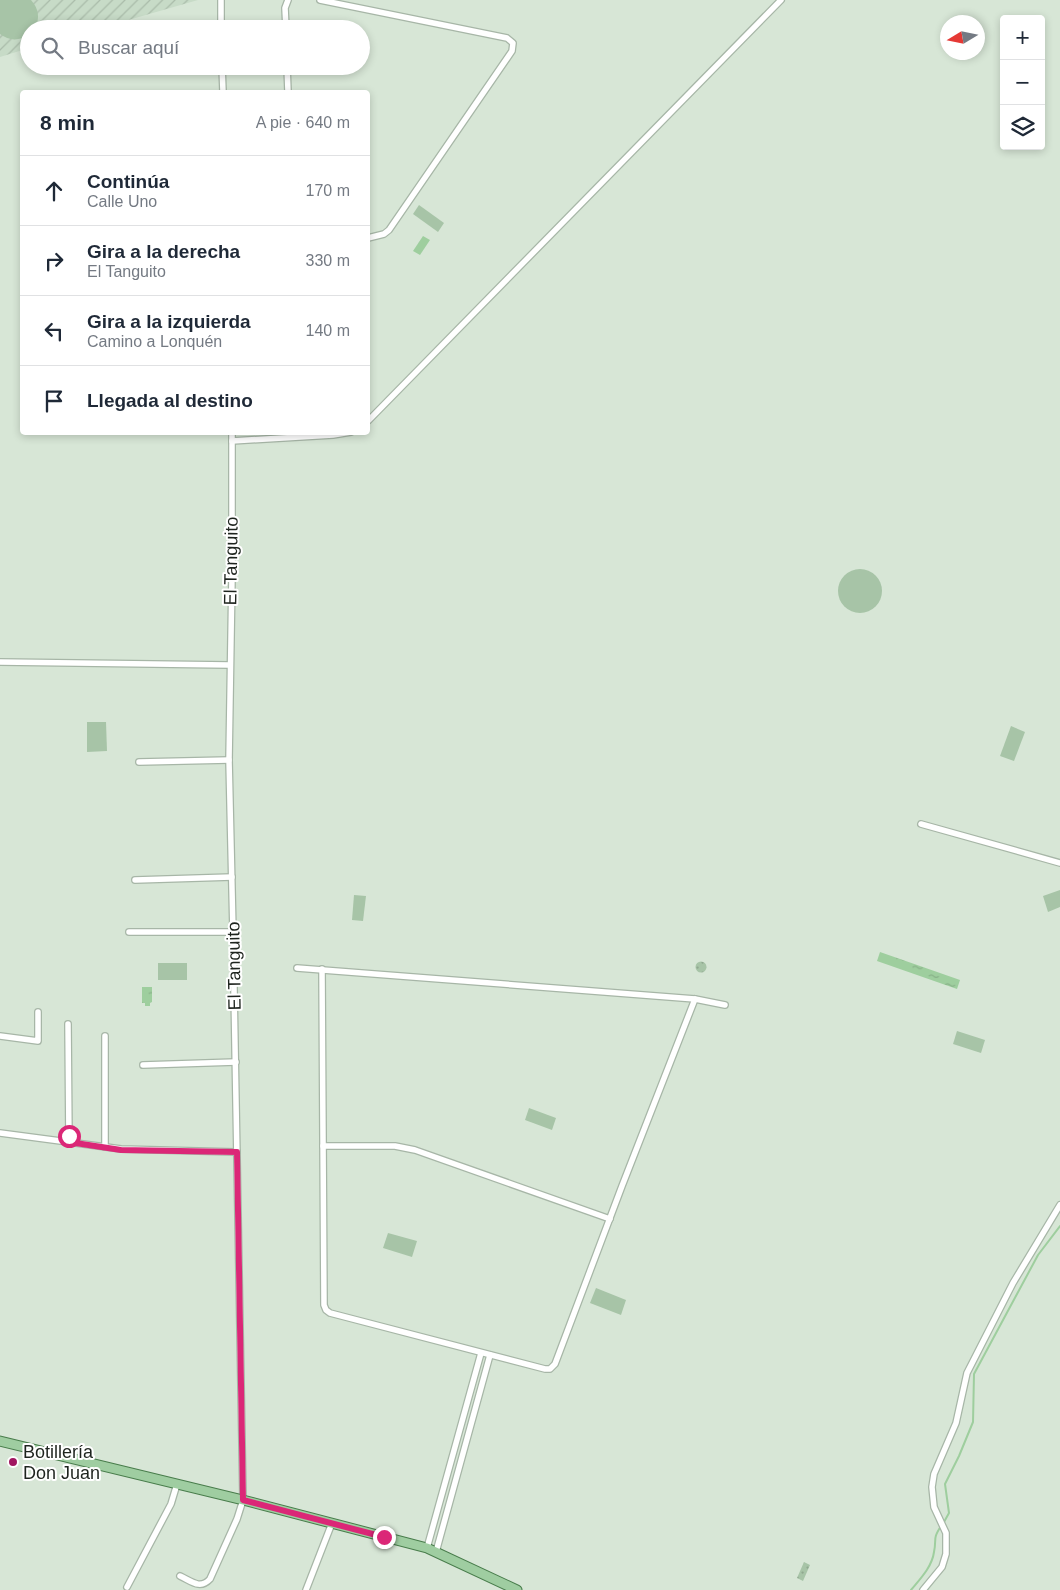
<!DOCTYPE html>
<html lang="es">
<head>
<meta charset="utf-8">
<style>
  body { margin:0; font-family:Helvetica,sans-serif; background:#f6f6f7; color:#1f2937 }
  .controls { position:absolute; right:15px; top:15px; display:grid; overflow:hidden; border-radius:5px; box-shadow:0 2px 8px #0003 }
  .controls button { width:45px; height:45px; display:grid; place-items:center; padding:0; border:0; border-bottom:1px solid #e0e1e3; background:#fff; color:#1f2937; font:25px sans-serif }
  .compass { position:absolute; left:940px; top:15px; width:45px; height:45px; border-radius:50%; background:#fff; box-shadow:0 2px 8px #0003; rotate:260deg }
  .stop { position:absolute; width:15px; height:15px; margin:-11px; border:4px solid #db2777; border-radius:50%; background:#fff }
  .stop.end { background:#db2777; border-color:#fff; box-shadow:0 1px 5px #0008 }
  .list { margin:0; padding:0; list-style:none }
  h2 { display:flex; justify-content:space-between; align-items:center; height:65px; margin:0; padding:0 20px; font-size:21px }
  h2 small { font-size:16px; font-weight:400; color:#747a83 }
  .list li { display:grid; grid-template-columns:32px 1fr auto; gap:15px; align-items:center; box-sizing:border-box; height:70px; padding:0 20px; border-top:1px solid #e0e1e3 }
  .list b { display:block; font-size:19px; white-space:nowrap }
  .list p { margin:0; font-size:16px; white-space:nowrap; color:#747a83 }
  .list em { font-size:16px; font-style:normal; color:#747a83 }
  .icon { flex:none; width:28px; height:28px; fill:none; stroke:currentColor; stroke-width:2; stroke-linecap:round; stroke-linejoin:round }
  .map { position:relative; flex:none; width:1060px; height:1590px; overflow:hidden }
  .search { position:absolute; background:#fff; box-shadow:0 2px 8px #0003; left:20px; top:20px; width:350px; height:55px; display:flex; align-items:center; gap:12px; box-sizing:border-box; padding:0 18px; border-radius:28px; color:#747a83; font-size:19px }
  .panel { position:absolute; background:#fff; box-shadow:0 2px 8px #0003; left:20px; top:90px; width:350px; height:345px; border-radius:5px }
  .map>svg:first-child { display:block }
  .industrial { fill:url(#industrial-furrows) }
  .green { fill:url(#green-dots) }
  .pitch { fill:#a7c4a7 }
  .water { fill:url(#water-ripples) }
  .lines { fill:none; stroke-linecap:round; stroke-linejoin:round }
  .stream { stroke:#9ece9e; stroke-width:2 }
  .minor-casing { stroke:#a7b6a7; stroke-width:8 }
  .primary-casing { stroke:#487c4b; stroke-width:11 }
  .minor { stroke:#fff; stroke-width:5.5 }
  .primary { stroke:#9fcda1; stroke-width:9 }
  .route { stroke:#db2777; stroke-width:6 }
  .poi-dot { fill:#a11660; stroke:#fff; stroke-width:2 }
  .labels { text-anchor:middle; stroke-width:4; stroke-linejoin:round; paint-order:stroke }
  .street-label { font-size:18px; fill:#1e241e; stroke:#fff }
  .poi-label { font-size:18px; fill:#1e241e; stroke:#fff; text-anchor:start }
</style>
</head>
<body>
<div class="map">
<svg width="1060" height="1590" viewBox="0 0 1060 1590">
  <defs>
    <pattern id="industrial-furrows" width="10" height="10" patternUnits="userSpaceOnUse" patternTransform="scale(1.25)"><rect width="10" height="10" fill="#c7dbc7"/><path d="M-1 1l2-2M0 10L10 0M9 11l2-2" fill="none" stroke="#aabcaa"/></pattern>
    <pattern id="green-dots" width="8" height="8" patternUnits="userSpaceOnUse" patternTransform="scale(1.25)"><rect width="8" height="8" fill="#a7c4a7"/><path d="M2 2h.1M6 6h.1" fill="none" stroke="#8fa88f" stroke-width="1.8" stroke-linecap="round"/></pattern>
    <pattern id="water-ripples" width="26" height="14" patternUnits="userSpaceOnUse" patternTransform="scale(1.25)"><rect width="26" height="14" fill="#9ece9e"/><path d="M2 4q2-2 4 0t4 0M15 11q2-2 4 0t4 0" fill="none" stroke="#88b188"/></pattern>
  </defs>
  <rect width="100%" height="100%" fill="#d7e6d6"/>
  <polygon class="industrial" points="0,0 198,0 97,29 29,29 29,48 0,57"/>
  <g class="green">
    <circle cx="701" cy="967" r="5.5"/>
    <polygon points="804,1562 810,1565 803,1581 797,1578"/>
  </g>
  <g class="pitch">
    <path d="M0,0H31C39,9 40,18 35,29H29V35C19,41 9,41 0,34Z"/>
    <polygon points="419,205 444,223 438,232 413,214"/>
    <circle cx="860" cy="591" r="22"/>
    <polygon points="87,722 106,722 107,751 87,752"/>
    <polygon points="1011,726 1025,732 1014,761 1000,756"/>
    <polygon points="1060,890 1060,907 1048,912 1043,896"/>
    <polygon points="354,895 366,896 363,921 352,920"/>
    <rect x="158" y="963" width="29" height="17"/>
    <polygon points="957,1031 985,1040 981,1053 953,1044"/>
    <polygon points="529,1108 556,1118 552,1130 525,1120"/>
    <polygon points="388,1233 417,1241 412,1257 383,1248"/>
    <polygon points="596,1288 626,1300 621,1315 590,1303"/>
  </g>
  <g class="water">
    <polygon points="423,236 430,240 420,255 413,251"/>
    <polygon points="880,952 960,980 957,989 877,961"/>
    <polygon points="142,987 152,987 152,1002 150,1003 150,1006 145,1006 145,1003 142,1003"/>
  </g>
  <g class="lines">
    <g class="stream">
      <polyline points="944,1522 949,1513 945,1484 959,1456 973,1422 974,1374 1038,1255 1060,1226"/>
      <path d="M911,1590C920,1579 932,1567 934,1552C937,1538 932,1540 941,1526"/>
    </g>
    <g class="minor-casing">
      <g id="minor">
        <polyline points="221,0 221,29"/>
        <polyline points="320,0 507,38 513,43 512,51 389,230 384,234 368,238"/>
        <polyline points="286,29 285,8 288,0"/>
        <polyline points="222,66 223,92"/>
        <polyline points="287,66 288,92"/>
        <polyline points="368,421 781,0"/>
        <polyline points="232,441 333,435 351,432"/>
        <polyline points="0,662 229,665"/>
        <polyline points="139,762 229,760"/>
        <polyline points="921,824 1060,863"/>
        <polyline points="135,880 232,877"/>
        <polyline points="129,932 233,932"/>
        <polyline points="297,968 695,999 725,1005"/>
        <polyline points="322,969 324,1305 326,1310 330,1313 545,1369 550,1369 555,1364 622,1186 695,999"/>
        <polyline points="68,1024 69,1142"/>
        <polyline points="0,1036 38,1041 38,1012"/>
        <polyline points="143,1065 236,1062"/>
        <polyline points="0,1133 121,1149 237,1152"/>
        <polyline points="323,1146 395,1146 415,1150 610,1219"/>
        <polyline points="105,1147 105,1036"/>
        <polyline points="427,1548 481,1353"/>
        <polyline points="436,1552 490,1355"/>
        <path d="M180,1576C191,1581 200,1590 210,1579L237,1519L243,1500L233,932L229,760L232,576V432"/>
        <polyline points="127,1587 171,1504 177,1484"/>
        <polyline points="306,1590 332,1523"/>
        <polyline points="923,1590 942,1567 946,1554 946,1533 934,1507 932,1487 934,1474 956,1423 967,1373 1013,1283 1060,1205"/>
      </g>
    </g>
    <g class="primary-casing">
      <polyline id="primary" points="0,1441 243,1500 427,1548 517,1590"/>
    </g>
    <use href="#minor" class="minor"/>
    <use href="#primary" class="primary"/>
  </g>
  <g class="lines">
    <polyline class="route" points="69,1136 69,1142 121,1150 237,1152 243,1500 384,1537"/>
  </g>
  <circle class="poi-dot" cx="13" cy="1462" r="5"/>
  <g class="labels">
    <g class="street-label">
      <text transform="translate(231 561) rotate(-89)" y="6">El Tanguito</text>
      <text transform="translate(234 966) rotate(-91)" y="6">El Tanguito</text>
    </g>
    <g class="poi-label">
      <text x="23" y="1458">Botillería<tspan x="23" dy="21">Don Juan</tspan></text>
    </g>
  </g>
</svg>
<div class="controls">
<button>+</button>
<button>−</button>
<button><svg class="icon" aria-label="layers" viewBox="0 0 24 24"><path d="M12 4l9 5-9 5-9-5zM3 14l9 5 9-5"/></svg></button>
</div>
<svg class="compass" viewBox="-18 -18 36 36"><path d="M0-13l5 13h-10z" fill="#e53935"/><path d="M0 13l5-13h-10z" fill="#747a83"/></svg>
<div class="stop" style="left:69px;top:1136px"></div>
<div class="stop end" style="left:384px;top:1537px"></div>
<div class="search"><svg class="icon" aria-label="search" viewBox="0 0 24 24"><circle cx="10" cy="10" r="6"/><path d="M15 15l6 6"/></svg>Buscar aquí</div>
<section class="panel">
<h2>8 min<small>A pie · 640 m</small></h2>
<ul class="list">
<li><svg class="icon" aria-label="ahead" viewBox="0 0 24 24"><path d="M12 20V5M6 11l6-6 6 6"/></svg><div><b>Continúa</b><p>Calle Uno</p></div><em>170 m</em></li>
<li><svg class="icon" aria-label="right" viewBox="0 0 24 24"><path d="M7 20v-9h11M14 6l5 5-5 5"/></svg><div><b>Gira a la derecha</b><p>El Tanguito</p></div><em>330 m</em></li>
<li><svg class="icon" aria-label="left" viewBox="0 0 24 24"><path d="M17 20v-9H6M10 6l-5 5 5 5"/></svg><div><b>Gira a la izquierda</b><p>Camino a Lonquén</p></div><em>140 m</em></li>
<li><svg class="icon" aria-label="arrive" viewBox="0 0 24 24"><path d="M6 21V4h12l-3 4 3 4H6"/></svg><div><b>Llegada al destino</b></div></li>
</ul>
</section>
</div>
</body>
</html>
